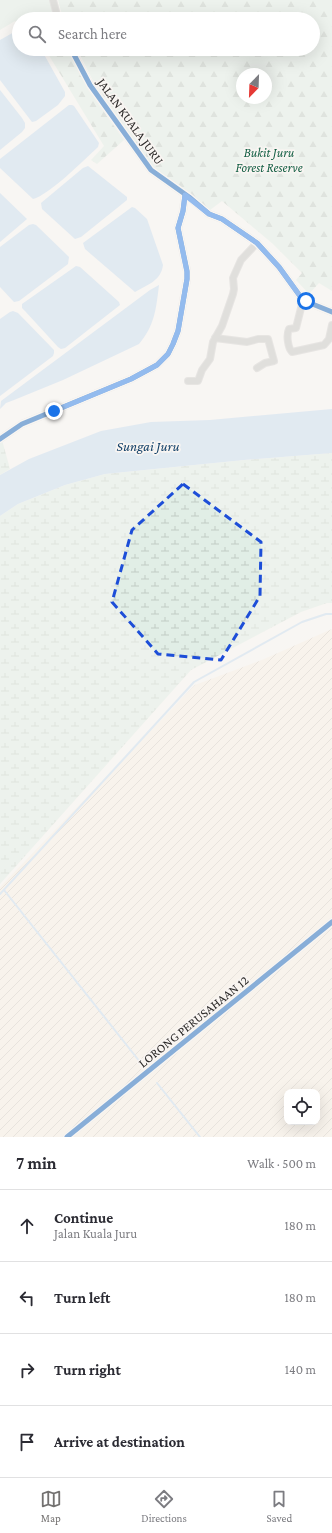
<!DOCTYPE html>
<html lang="en">
<head>
<meta charset="utf-8">
<style>
  body { margin:0; font-family:"Crimson Pro",serif; background:#f7f7f7; color:#2b2b33 }
  .controls { position:absolute; right:12px; bottom:12px; display:grid; overflow:hidden; border-radius:8px; box-shadow:0 4px 16px #0002 }
  .controls button { width:36px; height:36px; display:grid; place-items:center; padding:0; border:0; border-bottom:1px solid #e1e1e2; background:#fff; color:#2b2b33; font:20px sans-serif }
  .compass { position:absolute; left:236px; top:68px; width:36px; height:36px; border-radius:50%; background:#fff; box-shadow:0 4px 16px #0002; rotate:203deg }
  .stop { position:absolute; width:12px; height:12px; margin:-9px; border:3px solid #1a73e8; border-radius:50%; background:#fff }
  .stop.end { background:#1a73e8; border-color:#fff; box-shadow:0 1px 4px #0008 }
  .list { margin:0; padding:0; list-style:none }
  h2 { display:flex; justify-content:space-between; align-items:center; height:52px; margin:0; padding:0 16px; font-size:17px }
  h2 small { font-size:13px; font-weight:400; color:#7c7c81 }
  .list li { display:grid; grid-template-columns:26px 1fr auto; gap:12px; align-items:center; box-sizing:border-box; height:72px; padding:0 16px; border-top:1px solid #e1e1e2 }
  .list b { display:block; font-size:15px; white-space:nowrap }
  .list p { margin:0; font-size:13px; white-space:nowrap; color:#7c7c81 }
  .list em { font-size:13px; font-style:normal; color:#7c7c81 }
  .icon { flex:none; width:22px; height:22px; fill:none; stroke:currentColor; stroke-width:2; stroke-linecap:round; stroke-linejoin:round }
  .map { position:relative; flex:none; width:332px; height:1137px; overflow:hidden }
  .search { position:absolute; background:#fff; box-shadow:0 4px 16px #0002; left:12px; right:12px; top:12px; height:44px; display:flex; align-items:center; gap:10px; box-sizing:border-box; padding:0 14px; border-radius:22px; color:#7c7c81; font-size:15px }
  .sheet { height:340px; background:#fff }
  nav { display:flex; justify-content:space-around; align-items:center; box-sizing:border-box; height:56px; border-top:1px solid #e1e1e2; background:#fff; font-size:11px; color:#7c7c81 }
  nav a { display:grid; justify-items:center; gap:2px }
  nav .on { color:#737170 }
  .map>svg:first-child { display:block }
  .industrial { fill:url(#industrial-furrows); fill-rule:evenodd }
  .grass { fill:#e1eee6 }
  .forest { fill:url(#forest-firs); fill-rule:evenodd }
  .wetland { fill:url(#wetland-marsh) }
  .water { fill:#c6dbf0 }
  .lines { fill:none; stroke-linecap:round; stroke-linejoin:round }
  .stream { stroke:#c6dbf0; stroke-width:2 }
  .minor-casing { stroke:#d2d0cf; stroke-width:8 }
  .minor { stroke:#c3c3c2; stroke-width:6 }
  .cycleway-casing { stroke:#f9f5f2; stroke-width:8 }
  .cycleway { stroke:#0057b8; stroke-width:5 }
  .route { stroke:#1a73e8; stroke-width:5 }
  .marked { fill:none; stroke:#1d4ed8; stroke-width:3; stroke-dasharray:8 5; stroke-linejoin:round }
  .labels { text-anchor:middle; stroke-width:3.5; stroke-linejoin:round; paint-order:stroke }
  .street-label { font-size:13px; fill:#2c2a29; stroke:#f9f5f2 }
  .park-label { font-size:13px; font-style:italic; fill:#156045; stroke:#f9f5f2 }
  .water-label { font-size:14px; font-style:italic; fill:#124068; stroke:#f9f5f2 }
</style>
</head>
<body>
<div class="map">
<svg width="332" height="1137" viewBox="0 0 332 1137">
  <defs>
    <pattern id="industrial-furrows" width="10" height="10" patternUnits="userSpaceOnUse"><rect width="10" height="10" fill="#f8efe4"/><path d="M-1 1l2-2M0 10L10 0M9 11l2-2" fill="none" stroke="#d5cdc4"/></pattern>
    <pattern id="forest-firs" width="22" height="20" patternUnits="userSpaceOnUse"><rect width="22" height="20" fill="#e1eee6"/><path d="M5 1l3.5 6h-7zM16 11l3.5 6h-7z" fill="#c1ccc5"/></pattern>
    <pattern id="wetland-marsh" width="20" height="14" patternUnits="userSpaceOnUse"><rect width="20" height="14" fill="#e1eee6"/><path d="M1 5h8M5 5V1M11 12h8M15 12V8" fill="none" stroke="#c1ccc5"/></pattern>
  </defs>
  <rect width="100%" height="100%" fill="#f8f5f3"/>
  <path class="industrial" d="M332,629V1137H0V887L195,685L262,660ZM287,1092H317V1122H287Z"/>
  <polygon class="grass" points="0,0 50,0 54,13 43,19 19,19 19,24 15,21 0,30"/>
  <g class="forest">
    <path d="M58,0H332V291L319,283L309,294L296,280L302,273L273,244L222,201L210,210L152,167L92,79L77,49H313V19H63ZM242,74H266V98H242Z"/>
    <polygon points="45,49 67,49 87,88 124,140 97,164 91,160 104,146"/>
  </g>
  <g class="wetland">
    <polygon points="2,440 10,469 0,475 0,442"/>
    <polygon points="332,453 332,603 327,603 301,612 191,670 0,884 0,516 18,504 65,485 105,474 244,460"/>
  </g>
  <g class="water">
    <polygon points="19,30 19,49 41,49 65,92 65,96 58,105 36,121 32,122 0,80 0,40 16,31"/>
    <polygon points="0,90 22,118 25,123 25,128 22,132 0,150"/>
    <path d="M69,105H72L74,106L99,143L98,147C84,160 49,195 33,199L0,168V159Z"/>
    <polygon points="88,166 127,197 127,200 81,237 75,239 42,209 41,203 83,168"/>
    <polygon points="0,193 27,219 0,242"/>
    <path d="M132,207L135,208L147,219L163,265C161,281 147,285 135,292L85,249L83,243Z"/>
    <polygon points="33,224 36,225 69,257 68,264 19,301 14,302 0,287 0,247 29,225"/>
    <polygon points="76,266 80,267 119,302 120,305 65,348 61,349 58,347 25,311 22,308 22,304"/>
    <path d="M159,285C156,309 155,325 139,344L63,380L14,400L6,403L0,409L1,401L150,290Z"/>
    <polygon points="13,311 18,313 54,350 54,353 53,356 0,396 0,319 10,312"/>
    <polygon points="332,409 332,453 244,460 105,474 65,485 18,504 0,516 0,475 29,459 101,431 151,422 210,420"/>
  </g>
  <g class="lines">
    <g class="stream">
      <polyline points="4,890 140,1062"/>
      <polyline points="0,894 194,682 302,622 326,614 332,614"/>
      <polyline points="157,1083 200,1137"/>
    </g>
    <g class="minor-casing">
      <g id="minor">
        <polyline points="53,0 58,19"/>
        <polyline points="71,49 90,85 151,170 189,197 209,214 222,219 257,243 279,267 300,296 305,301 332,312"/>
        <path d="M303,300L296,328L289,329C286,335 288,348 292,352L324,345L329,339L332,325"/>
        <polyline points="215,338 247,342 258,339 268,339 274,361 265,363 257,368"/>
        <polyline points="188,381 198,381 202,370 210,359 213,342 222,326 233,294 234,289 233,278 241,260 257,243"/>
        <polyline points="0,439 22,424 131,379 157,365 168,354 173,344 178,331 187,279 187,271 178,228 183,211 185,195"/>
        <polyline points="67,1137 332,922"/>
      </g>
    </g>
    <use href="#minor" class="minor"/>
    <g class="cycleway-casing">
      <g id="cycleway">
        <polyline points="71,49 90,85 151,170 189,197 209,214 222,219 257,243 279,267 300,296 305,301 332,312"/>
        <polyline points="0,439 22,424 131,379 157,365 168,354 173,344 178,331 187,279 187,271 178,228 183,211 185,195"/>
        <polyline points="67,1137 332,922"/>
      </g>
    </g>
    <use href="#cycleway" class="cycleway"/>
  </g>
  <g class="lines">
    <polyline class="route" points="54,411 131,379 157,365 168,354 173,344 178,331 187,279 187,272 178,228 183,211 185,195 209,214 222,219 257,243 279,267 300,296 306,301"/>
  </g>
  <path d="M0 0H332V1137H0ZM183,484L261,542L260,596L221,660L158,654L112,602L132,530Z" fill="#f8f5f3" fill-opacity=".55" fill-rule="evenodd"/>
  <path class="marked" d="M183,484L261,542L260,596L221,660L158,654L112,602L132,530Z"/>
  <g class="labels">
    <g class="street-label">
      <text transform="translate(131 121) rotate(54)" y="5">JALAN KUALA JURU</text>
      <text transform="translate(193 1021) rotate(-39)" y="5">LORONG PERUSAHAAN 12</text>
    </g>
    <g class="park-label">
      <text x="269" y="157">Bukit Juru<tspan x="269" dy="15">Forest Reserve</tspan></text>
    </g>
    <g class="water-label">
      <text x="148" y="451">Sungai Juru</text>
    </g>
  </g>
</svg>
<div class="controls">
<button><svg class="icon" aria-label="locate" viewBox="0 0 24 24"><circle cx="12" cy="12" r="6"/><path d="M12 2v4M12 18v4M2 12h4M18 12h4"/></svg></button>
</div>
<svg class="compass" viewBox="-18 -18 36 36"><path d="M0-13l5 13h-10z" fill="#e53935"/><path d="M0 13l5-13h-10z" fill="#7c7c81"/></svg>
<div class="stop" style="left:306px;top:301px"></div>
<div class="stop end" style="left:54px;top:411px"></div>
<div class="search"><svg class="icon" aria-label="search" viewBox="0 0 24 24"><circle cx="10" cy="10" r="6"/><path d="M15 15l6 6"/></svg>Search here</div>
</div>
<section class="sheet">
<h2>7 min<small>Walk · 500 m</small></h2>
<ul class="list">
<li><svg class="icon" aria-label="ahead" viewBox="0 0 24 24"><path d="M12 20V5M6 11l6-6 6 6"/></svg><div><b>Continue</b><p>Jalan Kuala Juru</p></div><em>180 m</em></li>
<li><svg class="icon" aria-label="left" viewBox="0 0 24 24"><path d="M17 20v-9H6M10 6l-5 5 5 5"/></svg><div><b>Turn left</b></div><em>180 m</em></li>
<li><svg class="icon" aria-label="right" viewBox="0 0 24 24"><path d="M7 20v-9h11M14 6l5 5-5 5"/></svg><div><b>Turn right</b></div><em>140 m</em></li>
<li><svg class="icon" aria-label="arrive" viewBox="0 0 24 24"><path d="M6 21V4h12l-3 4 3 4H6"/></svg><div><b>Arrive at destination</b></div></li>
</ul>
</section>
<nav>
<a class="on"><svg class="icon" aria-label="map" viewBox="0 0 24 24"><path d="M3 6l6-2 6 2 6-2v14l-6 2-6-2-6 2zM9 4v14M15 6v14"/></svg>Map</a>
<a><svg class="icon" aria-label="directions" viewBox="0 0 24 24"><path d="M12 3l9 9-9 9-9-9zM9 14v-3h6M13 9l2 2-2 2"/></svg>Directions</a>
<a><svg class="icon" aria-label="saved" viewBox="0 0 24 24"><path d="M7 4h10v16l-5-4-5 4z"/></svg>Saved</a>
</nav>
</body>
</html>
